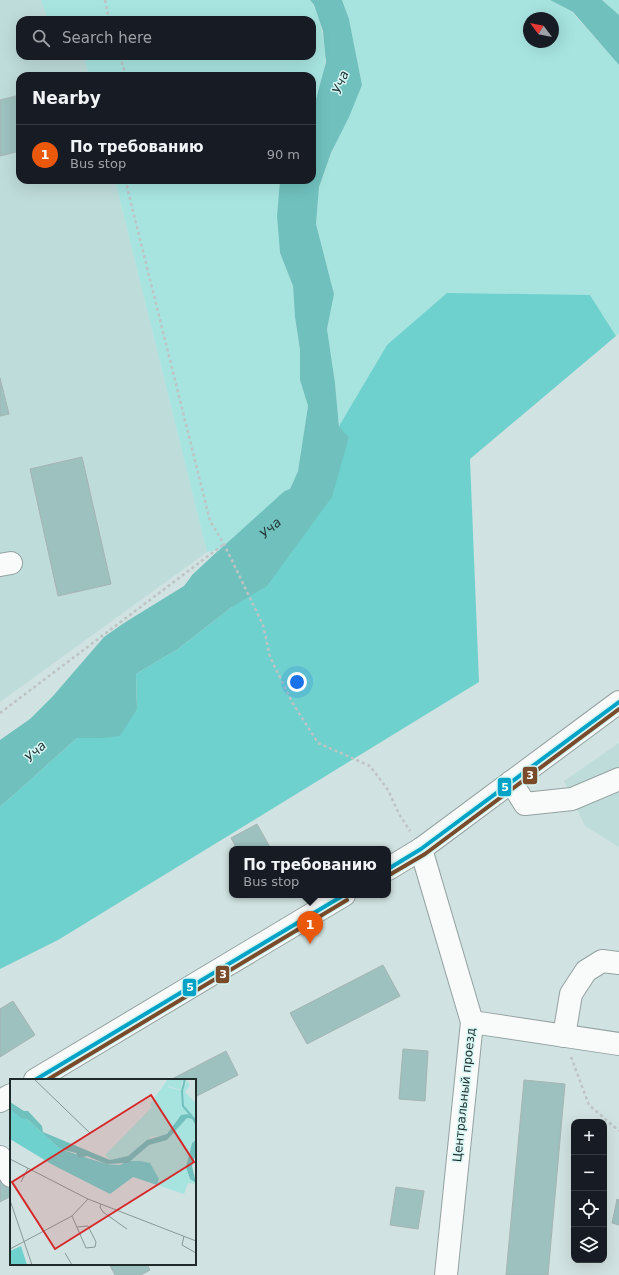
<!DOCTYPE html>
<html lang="en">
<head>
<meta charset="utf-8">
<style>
  body { margin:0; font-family:"DejaVu Sans",sans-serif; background:#20242c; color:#f1f3f6 }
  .controls { position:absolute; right:12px; bottom:12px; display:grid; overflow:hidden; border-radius:8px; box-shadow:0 4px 16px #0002 }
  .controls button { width:36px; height:36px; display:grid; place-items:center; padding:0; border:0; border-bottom:1px solid #363941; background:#171b24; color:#f1f3f6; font:20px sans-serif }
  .compass { position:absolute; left:523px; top:12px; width:36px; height:36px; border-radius:50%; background:#171b24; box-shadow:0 4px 16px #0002; rotate:302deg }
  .you { position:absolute; left:297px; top:682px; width:14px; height:14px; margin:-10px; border:3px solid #fff; border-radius:50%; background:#1a73e8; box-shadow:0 0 0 6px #1a73e833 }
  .badge { display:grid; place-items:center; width:26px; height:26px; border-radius:50%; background:#ea580c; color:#fff; font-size:13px; font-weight:700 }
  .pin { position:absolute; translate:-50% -33px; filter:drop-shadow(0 1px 2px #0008) }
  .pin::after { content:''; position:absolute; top:21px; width:14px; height:12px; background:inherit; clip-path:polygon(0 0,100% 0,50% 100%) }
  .popup { position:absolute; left:229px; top:846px; width:162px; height:52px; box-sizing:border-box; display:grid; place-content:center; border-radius:8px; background:#171b24; filter:drop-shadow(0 1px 3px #0005); font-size:13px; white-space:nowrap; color:#9ea1a6 }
  .popup b { font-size:15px; color:#f1f3f6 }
  .popup::after { content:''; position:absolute; left:50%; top:100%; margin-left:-8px; border:8px solid transparent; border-top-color:#171b24 }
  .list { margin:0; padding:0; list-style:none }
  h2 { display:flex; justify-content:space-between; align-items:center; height:52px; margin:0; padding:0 16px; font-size:17px }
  h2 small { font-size:13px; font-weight:400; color:#9ea1a6 }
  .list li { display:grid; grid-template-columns:26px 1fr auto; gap:12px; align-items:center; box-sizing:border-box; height:60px; padding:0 16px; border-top:1px solid #363941 }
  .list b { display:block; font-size:15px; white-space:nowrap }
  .list p { margin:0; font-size:13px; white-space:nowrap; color:#9ea1a6 }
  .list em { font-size:13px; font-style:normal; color:#9ea1a6 }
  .icon { flex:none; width:22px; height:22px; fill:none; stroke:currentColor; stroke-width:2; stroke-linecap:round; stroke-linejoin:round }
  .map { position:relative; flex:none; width:619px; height:1275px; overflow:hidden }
  .search { position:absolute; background:#171b24; box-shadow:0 4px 16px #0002; left:16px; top:16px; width:300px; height:44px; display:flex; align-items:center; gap:10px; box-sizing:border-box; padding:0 14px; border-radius:12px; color:#9ea1a6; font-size:15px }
  .panel { position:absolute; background:#171b24; box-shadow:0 4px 16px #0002; left:16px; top:72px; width:300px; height:112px; border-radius:12px }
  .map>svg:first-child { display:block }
  .built { fill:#bedcda }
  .green { fill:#a7e4e0; fill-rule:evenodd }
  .forest { fill:#6fd1ce }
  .water { fill:#70c1be }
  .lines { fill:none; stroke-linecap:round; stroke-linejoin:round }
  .river { stroke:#70c1be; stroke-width:35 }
  .building { fill:#9cc1bf; stroke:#a6b4b3 }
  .minor-casing { stroke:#94a2a1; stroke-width:24 }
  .path { stroke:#bec3c3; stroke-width:2.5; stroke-dasharray:3 3; stroke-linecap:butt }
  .minor { stroke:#f8fbfa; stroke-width:22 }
  .bus-1-casing { stroke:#d6f6f4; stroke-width:7 }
  .bus-2-casing { stroke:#d6f6f4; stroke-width:7 }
  .bus-1 { stroke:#02a3c6; stroke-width:4 }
  .bus-2 { stroke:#7a4b2a; stroke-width:4 }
  .labels { text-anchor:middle; stroke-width:3; stroke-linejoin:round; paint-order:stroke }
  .street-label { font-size:12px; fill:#1f2b2b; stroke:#d6f6f4 }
  .water-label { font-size:13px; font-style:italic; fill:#223a39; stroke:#d6f6f4 }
  .inset-river { fill:none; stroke:#70c1be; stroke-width:2 }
  .inset-road { fill:none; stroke:#899998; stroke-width:1 }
  .view { fill:#d62828; fill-opacity:0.15; stroke:#d62828; stroke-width:2 }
  .inset-edge { fill:none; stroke:#1f2b2b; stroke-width:2 }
  .line-badge { stroke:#d6f6f4; stroke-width:1.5 }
  .badge-label { font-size:11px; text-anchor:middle; font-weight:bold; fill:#fff }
</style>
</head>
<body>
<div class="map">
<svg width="619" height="1275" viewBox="0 0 619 1275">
  <rect width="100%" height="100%" fill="#d0e2e1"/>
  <g class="built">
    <polygon points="0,0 41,0 48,20 20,20 20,56 84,56 89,76 20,76 20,180 115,180 207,552 0,702"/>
    <polygon points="619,743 619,847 585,826 564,781"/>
  </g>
  <g class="green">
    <path d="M41,0H310C320,14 327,46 325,63C323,80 317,97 312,114V76H89L84,56H312V20H48Z"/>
    <path d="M342,0H550L572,12L619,65V333L616,336L590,295L387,345L339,427L335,383L327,329L334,294L316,224L319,187L331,154L362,85L349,19ZM529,18H553V42H529Z"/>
    <polygon points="602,0 619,0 619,15"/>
    <polygon points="115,180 280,180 277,216 280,253 293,286 295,317 300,350 300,380 308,406 298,471 287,496 256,542 207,552"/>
  </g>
  <polygon class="forest" points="447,293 590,295 616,336 470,459 479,682 58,940 0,969 0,807 77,738 102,738 137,709 136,674 178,649 232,607 387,345"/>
  <g class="water">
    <polygon points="310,0 342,0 349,19 362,85 349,117 331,153 319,187 316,224 334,294 327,329 335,383 339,427 349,437 332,497 267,586 232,607 178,649 136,674 137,709 120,736 102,738 77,738 0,807 0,740 30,719 53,696 104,637 124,623 184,586 193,574 218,551 256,542 287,496 298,471 308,406 300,380 300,350 295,317 293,286 280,253 277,216 280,180 312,180 312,114 326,62 323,31 314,5"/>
    <polygon points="550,0 602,0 619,15 619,65 573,12"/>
  </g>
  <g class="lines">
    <path class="river" id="s1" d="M219,574L294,506"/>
  </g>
  <g class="building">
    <polygon points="20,95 20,151 0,156 0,100"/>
    <polygon points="0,378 9,414 0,416"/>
    <polygon points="82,457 111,584 58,596 30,469"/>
    <polygon points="257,824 271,849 237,849 231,838"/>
    <polygon points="383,965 400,996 307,1044 290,1013"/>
    <polygon points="13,1001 35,1035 0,1057 0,1009"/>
    <polygon points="403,1049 428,1051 425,1101 399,1099"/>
    <polygon points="226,1051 238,1075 195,1097 195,1080 170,1080"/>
    <polygon points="524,1080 565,1084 548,1275 506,1275"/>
    <polygon points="0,1167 11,1188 11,1196 0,1202"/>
    <polygon points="396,1187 424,1191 418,1229 390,1225"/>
    <polygon points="617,1199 619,1200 619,1225 612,1223"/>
    <polygon points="109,1264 147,1264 150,1270 141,1275 115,1275"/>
  </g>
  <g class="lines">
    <g class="minor-casing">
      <g id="minor">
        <polyline points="0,565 11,563"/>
        <polyline points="511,782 525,804 572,799 619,779"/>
        <polyline points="421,849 472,1022 446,1275"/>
        <polyline points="388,869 421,849 619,702"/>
        <polyline points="472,1022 619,1044"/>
        <polyline points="564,1036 571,994 586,971 602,961 619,963"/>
        <polyline points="35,1080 344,895"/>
        <polyline points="0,1101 11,1095"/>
        <polyline points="0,1157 11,1176"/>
      </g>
    </g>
    <g class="path">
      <polyline points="105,0 109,20"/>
      <polyline points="120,56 126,76"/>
      <polyline points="130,180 127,187 210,521 224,544 263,625 270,657 292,702 318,743 370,766 388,790 399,814 410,831"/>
      <polyline points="0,713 224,544"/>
      <polyline points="571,1057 589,1105 619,1131"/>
    </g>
    <use href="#minor" class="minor"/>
    <g class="bus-1-casing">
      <g id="bus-1">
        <polyline points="388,869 421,849 619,702"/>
        <polyline points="35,1080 344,895"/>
      </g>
    </g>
    <g class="bus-2-casing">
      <g id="bus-2">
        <polyline points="391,874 425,854 619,709"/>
        <polyline points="47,1080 347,900"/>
      </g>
    </g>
    <use href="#bus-1" class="bus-1"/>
    <use href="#bus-2" class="bus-2"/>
  </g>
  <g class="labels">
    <g class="street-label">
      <text transform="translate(464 1095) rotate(-84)" y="4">Центральный проезд</text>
    </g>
    <g class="water-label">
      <text transform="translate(340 82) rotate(-68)" y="5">Уча</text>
      <text dy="5" stroke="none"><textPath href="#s1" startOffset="69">Уча</textPath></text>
      <text transform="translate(35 751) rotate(-44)" y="5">Уча</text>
    </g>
  </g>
  <g transform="translate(10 1079)">
    <rect width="186" height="186" fill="#d0e2e1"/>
    <path d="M158,0H177L172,3L171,11L158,7V3V8L172,12L177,1L180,7L175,13L186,24V41L178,35L168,39L157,56L141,58L118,77L100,81L95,76L142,28L140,25ZM177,39L182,40L186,47V61L182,64L176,88L180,100L186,105L178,104L174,115L147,106L149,100L118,82L139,66L157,61Z" fill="#a7e4e0"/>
    <path d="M0,30L17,40L50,70L96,85L110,86L118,82H130L140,84L149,100L147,106L123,98L100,115L43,86L0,60ZM11,167L17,186H0V172Z" fill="#6fd1ce"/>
    <path d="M0,23L14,32H18L32,47L33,53L100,81L118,77L137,61L157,55L171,36L178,35L186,41V47L182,40L177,39L157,61L139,66L118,84L96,85L77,77L69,79L66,74L50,70L17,40L11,39L0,30ZM186,61V75L182,87L186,104L180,100L176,88L182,64Z" fill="#70c1be"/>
    <path class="inset-river" d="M175,0L172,12L173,27L185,41"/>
    <path class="inset-road" d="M24,0L81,55M0,80L78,120L186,162M11,103L18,89M0,121L22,186M91,125L90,128L93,133L117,150M62,137L76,169L85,168L86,163L78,147L67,148M174,157L172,166L186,174M0,170L62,137L78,120M55,174L62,186"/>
    <path class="view" d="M141,16L184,83L45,170L2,103Z"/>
    <rect width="186" height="186" class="inset-edge"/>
  </g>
  <g class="line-badge">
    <rect x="522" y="766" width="16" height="19" rx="4" fill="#7a4b2a"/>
    <rect x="497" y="777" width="15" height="20" rx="4" fill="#02a3c6"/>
    <rect x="215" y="965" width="15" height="19" rx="4" fill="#7a4b2a"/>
    <rect x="182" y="978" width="15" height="19" rx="4" fill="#02a3c6"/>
  </g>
  <g class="badge-label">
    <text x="530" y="779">3</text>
    <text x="505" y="791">5</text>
    <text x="223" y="978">3</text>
    <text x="190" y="991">5</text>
  </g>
</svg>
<div class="controls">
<button>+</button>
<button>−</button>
<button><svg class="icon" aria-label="locate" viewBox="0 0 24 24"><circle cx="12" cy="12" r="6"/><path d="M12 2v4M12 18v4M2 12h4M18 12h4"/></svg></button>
<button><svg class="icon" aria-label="layers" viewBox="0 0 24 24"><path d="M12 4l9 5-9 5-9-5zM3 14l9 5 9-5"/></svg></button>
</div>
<svg class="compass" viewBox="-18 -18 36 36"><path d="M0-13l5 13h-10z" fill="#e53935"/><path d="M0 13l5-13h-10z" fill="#9ea1a6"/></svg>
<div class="you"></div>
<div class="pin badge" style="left:310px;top:944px">1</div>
<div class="popup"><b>По требованию</b>Bus stop</div>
<div class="search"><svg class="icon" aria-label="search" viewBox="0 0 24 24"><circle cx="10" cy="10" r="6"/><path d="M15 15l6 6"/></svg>Search here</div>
<section class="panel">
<h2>Nearby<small></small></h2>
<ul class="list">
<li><span class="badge">1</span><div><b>По требованию</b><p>Bus stop</p></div><em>90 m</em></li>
</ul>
</section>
</div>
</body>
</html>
